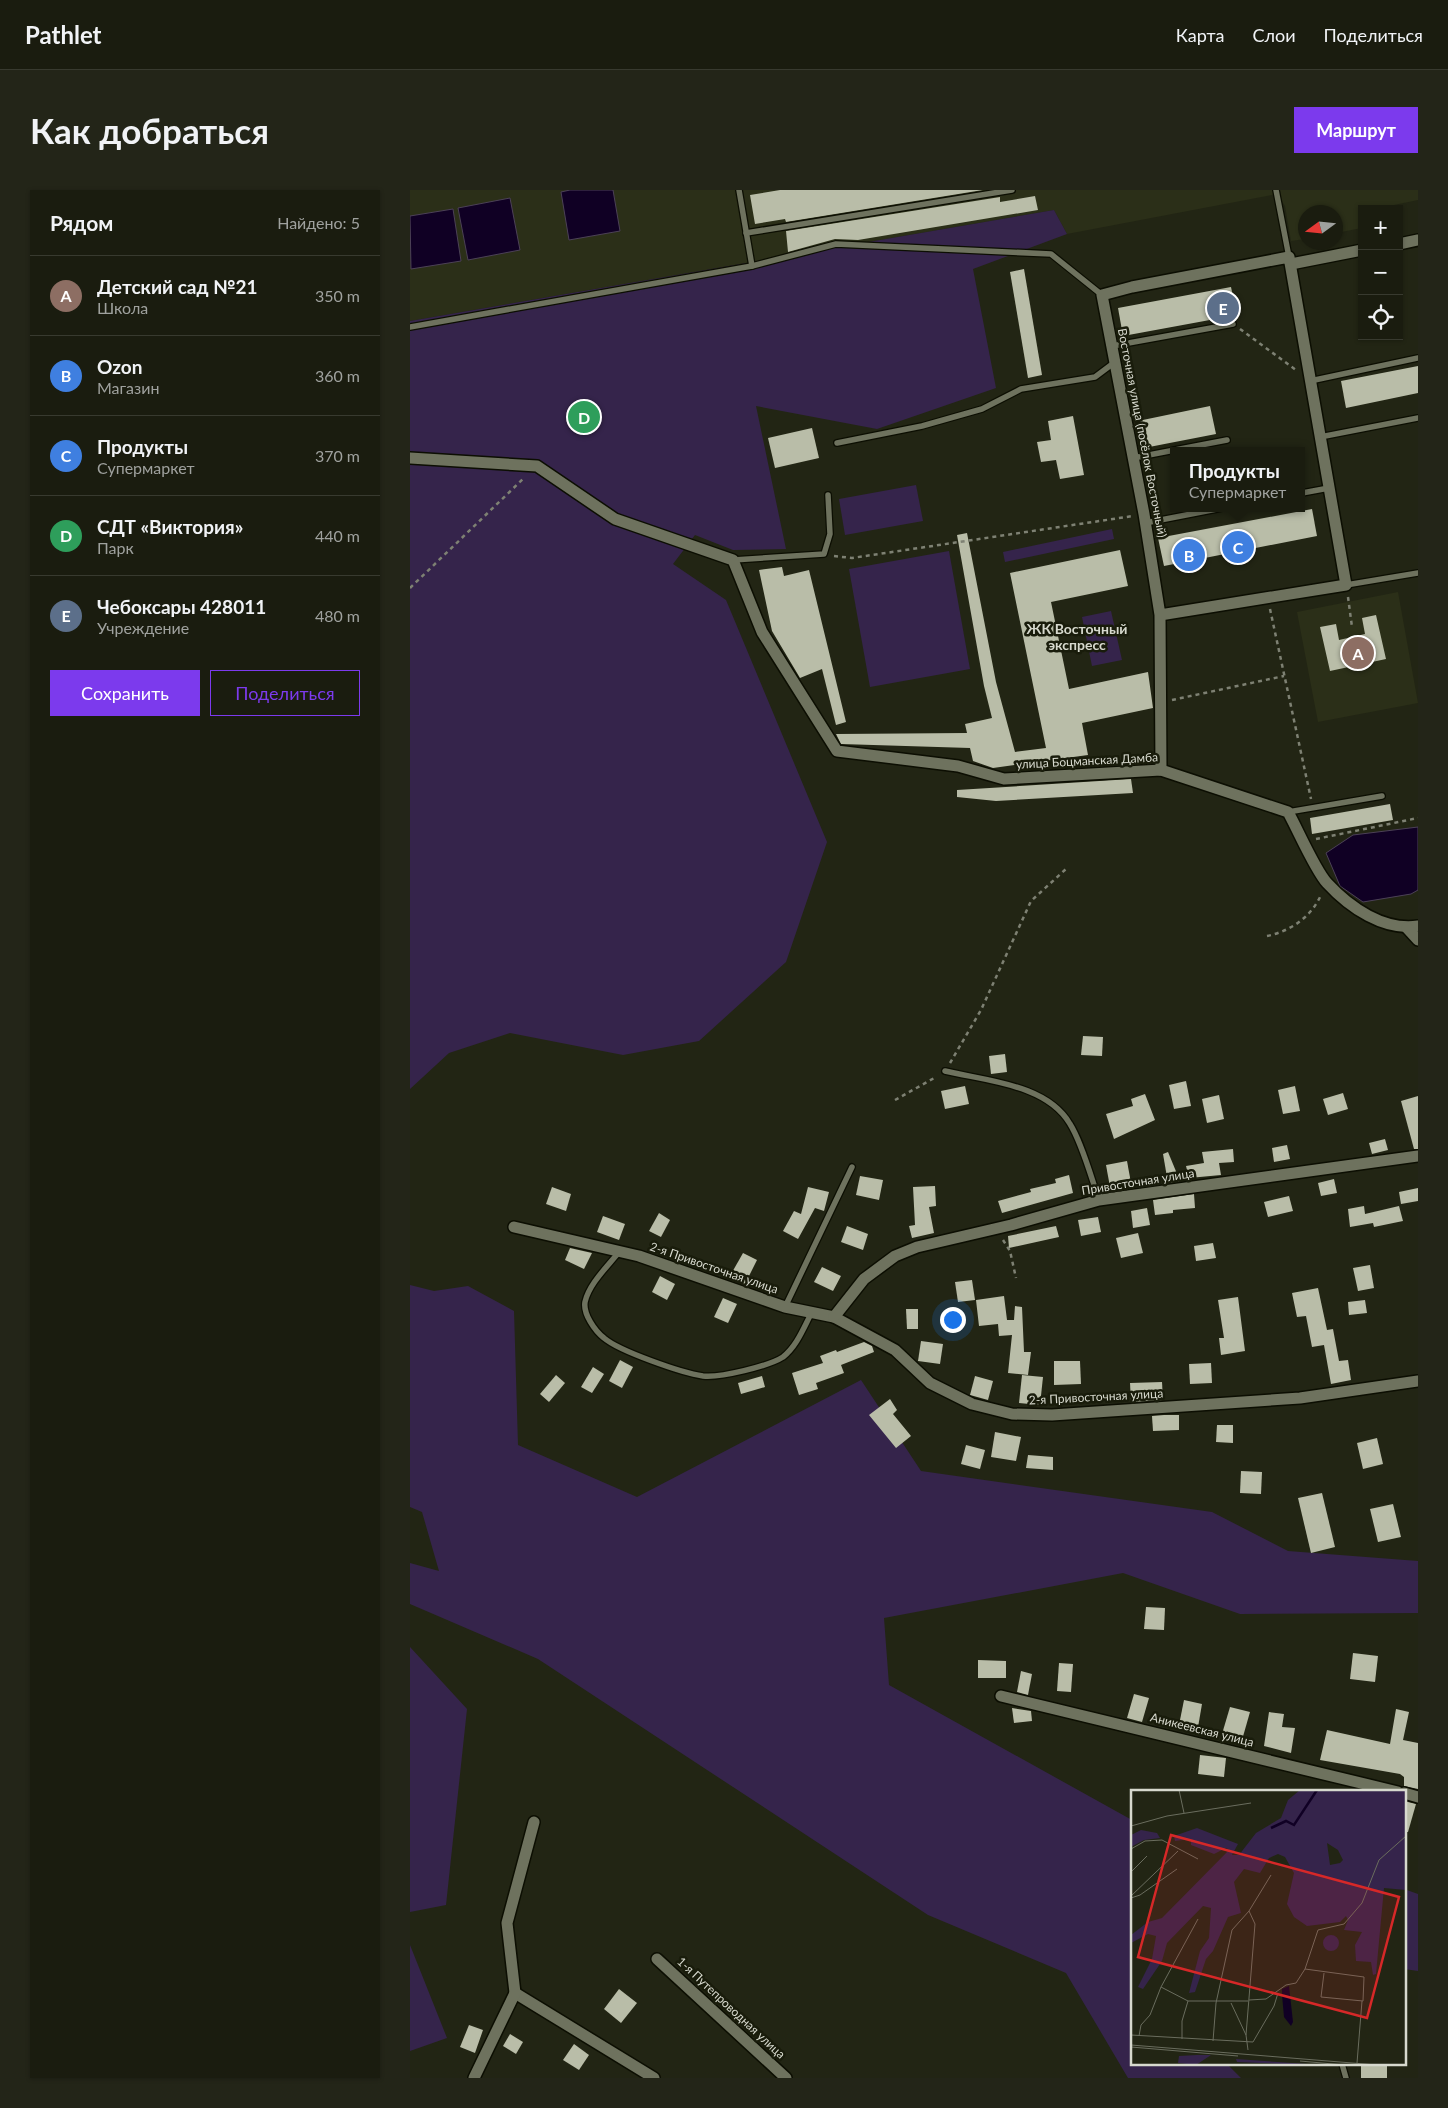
<!DOCTYPE html>
<html lang="ru">
<head>
<meta charset="utf-8">
<style>
  body { margin:0; font-family:Lato,sans-serif; background:#232518; color:#f1f3f6 }
  .controls { position:absolute; right:15px; top:15px; display:grid; overflow:hidden; border-radius:0px; box-shadow:0 1px 4px #0004 }
  .controls button { width:45px; height:45px; display:grid; place-items:center; padding:0; border:0; border-bottom:1px solid #383a2f; background:#1a1c0f; color:#f1f3f6; font:25px sans-serif }
  .compass { position:absolute; left:888px; top:15px; width:45px; height:45px; border-radius:50%; background:#1a1c0f; box-shadow:0 1px 4px #0004; rotate:255deg }
  .you { position:absolute; left:542px; top:1129px; width:18px; height:18px; margin:-12px; border:4px solid #fff; border-radius:50%; background:#1a73e8; box-shadow:0 0 0 8px #1a73e833 }
  .badge { display:grid; place-items:center; width:32px; height:32px; border-radius:50%; background:#7c3aed; color:#fff; font-size:16px; font-weight:700 }
  .pin { position:absolute; translate:-50% -50%; border:2px solid #fff; box-shadow:0 1px 5px #0006 }
  .popup { position:absolute; left:760px; top:257px; width:135px; height:65px; box-sizing:border-box; display:grid; place-content:center; border-radius:0px; background:#1a1c0f; filter:drop-shadow(0 1px 4px #0005); font-size:16px; white-space:nowrap; color:#9fa19e }
  .popup b { font-size:19px; color:#f1f3f6 }
  .popup::after { content:''; position:absolute; left:50%; top:100%; margin-left:-10px; border:10px solid transparent; border-top-color:#1a1c0f }
  .list { margin:0; padding:0; list-style:none }
  h2 { display:flex; justify-content:space-between; align-items:center; height:65px; margin:0; padding:0 20px; font-size:21px }
  h2 small { font-size:16px; font-weight:400; color:#9fa19e }
  .list li { display:grid; grid-template-columns:32px 1fr auto; gap:15px; align-items:center; box-sizing:border-box; height:80px; padding:0 20px; border-top:1px solid #383a2f }
  .list b { display:block; font-size:19px; white-space:nowrap }
  .list p { margin:0; font-size:16px; white-space:nowrap; color:#9fa19e }
  .list em { font-size:16px; font-style:normal; color:#9fa19e }
  .actions { display:flex; gap:10px; padding:15px 20px }
  .actions a { flex:1; padding:11px 0; border:1px solid #7c3aed; border-radius:0px; text-align:center; font-size:18px; color:#7c3aed }
  .actions .main { background:#7c3aed; color:#fff }
  .icon { flex:none; width:28px; height:28px; fill:none; stroke:currentColor; stroke-width:2; stroke-linecap:round; stroke-linejoin:round }
  .map { position:relative; flex:none; width:1008px; height:1888px; overflow:hidden; border-radius:0px }
  header { display:flex; align-items:center; gap:30px; box-sizing:border-box; height:70px; padding:0 25px; background:#1a1c0f; border-bottom:1px solid #383a2f }
  header strong { font-size:24px }
  nav { display:flex; gap:28px; margin-inline-start:auto; font-size:18px }
  .intro { display:flex; align-items:center; justify-content:space-between; box-sizing:border-box; height:120px; padding:0 30px }
  h1 { margin:0; font-size:35px }
  .button { padding:12px 22px; border-radius:0px; background:#7c3aed; color:#fff; font-size:18px; font-weight:700 }
  main { display:flex; gap:30px; padding:0 30px }
  aside { flex:1; background:#1a1c0f; border-radius:0px; box-shadow:0 1px 4px #0004 }
  .map>svg:first-child { display:block }
  .built { fill:#2b2f18 }
  .green { fill:#35244b }
  .water { fill:#100024; stroke:#4c4157 }
  .building { fill:#b9bda8 }
  .lines { fill:none; stroke-linecap:round; stroke-linejoin:round }
  .lane-casing { stroke:#0c0e02; stroke-width:8 }
  .street-casing { stroke:#0c0e02; stroke-width:14 }
  .path { stroke:#7e8173; stroke-width:2.5; stroke-dasharray:4 4; stroke-linecap:butt }
  .lane { stroke:#6e725e; stroke-width:5.5 }
  .street { stroke:#6e725e; stroke-width:11 }
  .labels { text-anchor:middle; stroke-width:5; stroke-linejoin:round; paint-order:stroke }
  .street-label { font-size:12px; fill:#d7d9ce; stroke:#191c0b }
  .neighbourhood-label { font-size:14px; font-weight:bold; fill:#d7d9ce; stroke:#191c0b }
  .inset-river { fill:none; stroke:#100024; stroke-width:2.5 }
  .inset-road { fill:none; stroke:#6a6d5e; stroke-width:1 }
  .view { fill:#d62828; fill-opacity:0.15; stroke:#d62828; stroke-width:2.5 }
  .inset-edge { fill:none; stroke:#d7d9ce; stroke-width:2.5 }
</style>
</head>
<body>
<header>
<strong>Pathlet</strong>
<nav><a>Карта</a><a>Слои</a><a>Поделиться</a></nav>
</header>
<div class="intro"><h1>Как добраться</h1><a class="button">Маршрут</a></div>
<main>
<aside>
<h2>Рядом<small>Найдено: 5</small></h2>
<ul class="list">
<li><span class="badge" style="background:#8d6e63">A</span><div><b>Детский сад №21</b><p>Школа</p></div><em>350 m</em></li>
<li><span class="badge" style="background:#3f7fe0">B</span><div><b>Ozon</b><p>Магазин</p></div><em>360 m</em></li>
<li><span class="badge" style="background:#3f7fe0">C</span><div><b>Продукты</b><p>Супермаркет</p></div><em>370 m</em></li>
<li><span class="badge" style="background:#2e9e5b">D</span><div><b>СДТ «Виктория»</b><p>Парк</p></div><em>440 m</em></li>
<li><span class="badge" style="background:#5c6f8a">E</span><div><b>Чебоксары 428011</b><p>Учреждение</p></div><em>480 m</em></li>
</ul>
<div class="actions"><a class="main">Сохранить</a><a>Поделиться</a></div>
</aside>
<div class="map">
<svg width="1008" height="1888" viewBox="0 0 1008 1888">
  <rect width="100%" height="100%" fill="#222514"/>
  <g class="built">
    <polygon points="0,0 1008,0 1008,10 965,19 952,19 952,38 926,43 926,22 896,22 895,49 881,51 875,16 867,4 657,44 644,20 0,131"/>
    <polygon points="988,402 1008,513 908,532 887,422"/>
  </g>
  <g class="green">
    <polygon points="644,20 657,44 563,79 586,198 467,239 346,216 376,359 323,360 285,345 263,374 316,410 417,652 376,772 289,851 213,865 100,843 39,863 0,899 0,131"/>
    <polygon points="506,295 513,331 435,345 429,309"/>
    <polygon points="702,339 704,349 595,372 593,362"/>
    <polygon points="539,361 560,479 460,497 439,379"/>
    <polygon points="701,421 712,470 682,476 672,427"/>
    <polygon points="0,1095 24,1101 58,1096 104,1121 108,1255 227,1307 451,1190 511,1281 802,1322 878,1361 1008,1371 1008,1423 830,1424 713,1383 474,1428 479,1495 722,1630 722,1874 817,1874 831,1888 718,1888 656,1783 518,1725 128,1469 0,1414 0,1373 29,1381 12,1322 0,1317"/>
    <polygon points="0,1457 57,1519 36,1715 0,1722"/>
    <polygon points="994,1699 1008,1704 1008,1781 994,1779"/>
    <polygon points="0,1755 37,1848 0,1861"/>
  </g>
  <g class="water">
    <polygon points="160,0 203,0 210,41 159,50 151,2"/>
    <polygon points="100,8 110,60 58,70 48,18"/>
    <polygon points="43,19 51,71 1,79 0,26"/>
    <polygon points="1008,637 1008,700 1001,704 953,712 930,696 916,663 943,645"/>
  </g>
  <g class="building">
    <polygon points="370,0 573,0 376,32 375,29 345,34 340,5"/>
    <polygon points="625,6 628,20 448,50 425,49 378,62 376,41 590,7 590,12"/>
    <polygon points="614,79 632,185 618,188 600,82"/>
    <polygon points="821,97 827,125 713,146 708,118"/>
    <polygon points="1008,176 1008,203 936,218 931,191"/>
    <polygon points="800,216 806,244 734,258 728,231"/>
    <polygon points="663,226 674,285 650,289 646,270 631,272 627,252 641,250 638,231"/>
    <polygon points="402,238 409,268 365,278 358,248"/>
    <polygon points="902,319 907,346 754,376 748,348"/>
    <polygon points="557,343 586,492 605,562 636,558 600,383 710,360 718,396 641,412 659,499 738,482 743,518 672,533 678,565 583,578 563,571 560,558 431,554 426,544 557,543 555,534 582,528 574,496 547,345"/>
    <polygon points="372,377 374,386 399,380 436,532 426,535 412,479 390,488 362,441 349,380"/>
    <polygon points="966,425 976,469 920,481 910,437 926,434 929,450 955,444 952,428"/>
    <polygon points="721,589 723,603 586,611 547,607 547,600"/>
    <polygon points="980,614 983,630 902,644 900,628"/>
    <polygon points="673,846 693,847 692,866 671,865"/>
    <polygon points="595,864 597,882 581,884 579,866"/>
    <polygon points="776,891 781,916 764,919 759,895"/>
    <polygon points="555,896 559,914 535,919 531,901"/>
    <polygon points="885,896 890,921 873,924 868,900"/>
    <polygon points="933,903 938,919 918,925 913,909"/>
    <polygon points="735,904 745,930 704,949 696,924 723,916 721,909"/>
    <polygon points="809,905 814,929 797,933 792,909"/>
    <polygon points="1008,906 1008,959 1004,959 991,911"/>
    <polygon points="975,949 978,960 962,964 959,953"/>
    <polygon points="877,955 880,969 864,972 862,958"/>
    <polygon points="823,959 824,972 809,973 811,985 779,988 776,976 794,973 792,962"/>
    <polygon points="758,962 770,991 758,993 753,964"/>
    <polygon points="717,971 721,993 700,997 696,975"/>
    <polygon points="659,985 663,1003 592,1023 588,1011 621,1002 620,999 646,993 645,989"/>
    <polygon points="450,986 473,990 469,1010 446,1005"/>
    <polygon points="924,989 927,1003 911,1006 908,993"/>
    <polygon points="525,996 526,1016 519,1017 524,1043 502,1048 499,1036 505,1035 503,997"/>
    <polygon points="142,997 161,1004 156,1021 136,1014"/>
    <polygon points="398,997 419,1002 414,1021 405,1018 388,1049 373,1041 384,1021 391,1024"/>
    <polygon points="1008,998 1008,1011 991,1014 989,1002"/>
    <polygon points="784,1004 785,1018 763,1020 763,1023 745,1025 743,1010"/>
    <polygon points="879,1006 883,1021 858,1027 854,1012"/>
    <polygon points="954,1016 955,1024 989,1016 993,1031 964,1037 963,1033 940,1037 938,1019"/>
    <polygon points="737,1018 740,1035 723,1038 721,1021"/>
    <polygon points="249,1023 260,1030 251,1047 239,1041"/>
    <polygon points="193,1026 215,1034 209,1050 187,1042"/>
    <polygon points="688,1027 691,1042 671,1046 668,1030"/>
    <polygon points="437,1036 458,1044 453,1060 431,1052"/>
    <polygon points="646,1036 649,1047 599,1058 598,1046"/>
    <polygon points="728,1043 733,1063 711,1068 706,1048"/>
    <polygon points="803,1053 806,1068 786,1071 784,1056"/>
    <polygon points="160,1058 182,1063 174,1079 155,1070"/>
    <polygon points="333,1063 347,1070 335,1094 320,1086"/>
    <polygon points="960,1075 964,1098 948,1101 943,1078"/>
    <polygon points="412,1077 431,1086 423,1101 404,1092"/>
    <polygon points="250,1086 265,1094 257,1110 242,1102"/>
    <polygon points="562,1090 565,1110 548,1112 545,1092"/>
    <polygon points="908,1098 917,1140 923,1139 929,1171 938,1170 941,1190 921,1194 914,1155 902,1157 896,1126 887,1127 882,1103"/>
    <polygon points="594,1106 597,1130 604,1130 605,1116 612,1117 614,1162 621,1162 618,1185 598,1183 602,1145 589,1146 588,1134 569,1136 566,1110"/>
    <polygon points="828,1107 835,1161 811,1165 809,1148 814,1148 808,1110"/>
    <polygon points="313,1108 327,1114 318,1133 304,1127"/>
    <polygon points="955,1110 957,1123 939,1125 938,1112"/>
    <polygon points="496,1119 508,1119 508,1139 497,1139"/>
    <polygon points="511,1151 533,1154 530,1174 508,1171"/>
    <polygon points="454,1152 462,1156 464,1162 431,1175 434,1183 406,1193 408,1199 389,1205 382,1183 413,1173 410,1166 426,1160 427,1162"/>
    <polygon points="210,1170 223,1177 212,1198 199,1191"/>
    <polygon points="644,1171 670,1171 671,1194 644,1195"/>
    <polygon points="801,1173 802,1193 780,1194 779,1174"/>
    <polygon points="183,1177 194,1184 182,1203 171,1197"/>
    <polygon points="146,1185 155,1193 139,1212 130,1204"/>
    <polygon points="612,1185 633,1187 630,1215 609,1213"/>
    <polygon points="352,1186 355,1197 331,1204 328,1193"/>
    <polygon points="565,1186 583,1191 578,1210 560,1205"/>
    <polygon points="752,1192 753,1210 721,1212 720,1193"/>
    <polygon points="480,1209 487,1220 483,1224 501,1246 486,1258 459,1225"/>
    <polygon points="754,1225 769,1225 769,1240 743,1241 742,1226"/>
    <polygon points="807,1235 823,1235 823,1253 806,1252"/>
    <polygon points="585,1242 611,1247 606,1271 581,1267"/>
    <polygon points="967,1248 973,1274 953,1279 947,1253"/>
    <polygon points="556,1255 575,1260 570,1279 551,1274"/>
    <polygon points="618,1265 643,1267 643,1280 616,1278"/>
    <polygon points="831,1281 852,1282 851,1304 830,1303"/>
    <polygon points="912,1303 925,1357 901,1363 888,1308"/>
    <polygon points="983,1314 991,1347 968,1352 960,1319"/>
    <polygon points="736,1417 755,1418 754,1440 734,1439"/>
    <polygon points="943,1463 968,1466 965,1492 940,1489"/>
    <polygon points="568,1470 596,1471 596,1488 568,1488"/>
    <polygon points="649,1473 663,1474 661,1502 647,1501"/>
    <polygon points="611,1481 622,1484 618,1505 607,1502"/>
    <polygon points="724,1504 739,1508 732,1532 717,1528"/>
    <polygon points="774,1510 792,1514 787,1543 768,1540"/>
    <polygon points="820,1517 840,1522 832,1550 812,1544"/>
    <polygon points="602,1518 621,1521 622,1531 604,1533"/>
    <polygon points="986,1519 999,1522 993,1550 1008,1553 1008,1599 994,1596 994,1587 990,1584 910,1570 917,1540 980,1554"/>
    <polygon points="859,1522 874,1524 872,1537 885,1538 881,1563 854,1556"/>
    <polygon points="790,1565 816,1568 814,1587 788,1584"/>
    <polygon points="994,1611 1006,1614 998,1642 994,1642"/>
    <polygon points="209,1799 227,1813 211,1833 194,1819"/>
    <polygon points="59,1835 73,1840 65,1863 50,1857"/>
    <polygon points="100,1844 113,1852 106,1864 93,1856"/>
    <polygon points="164,1854 179,1865 169,1880 153,1870"/>
    <rect x="951" y="1874" width="26" height="14"/>
  </g>
  <g class="lines">
    <g class="lane-casing">
      <g id="lane">
        <polyline points="329,0 342,76"/>
        <polyline points="866,0 879,67"/>
        <polyline points="336,43 602,0"/>
        <polyline points="0,137 342,76 426,54 641,64 692,105"/>
        <polyline points="702,156 823,134"/>
        <polyline points="900,191 1008,168"/>
        <polyline points="910,247 1008,228"/>
        <polyline points="427,253 512,236 572,219 611,199 685,187 705,172"/>
        <polyline points="723,268 817,250"/>
        <polyline points="892,303 919,298"/>
        <polyline points="735,333 812,318"/>
        <polyline points="323,370 414,364 420,344 418,305"/>
        <polyline points="936,395 1008,383"/>
        <polyline points="878,622 972,606"/>
        <path d="M535,881C576,891 637,894 660,934C672,953 681,987 689,1010"/>
        <path d="M209,1062C197,1077 179,1094 175,1112C173,1124 185,1141 194,1148C209,1161 272,1183 293,1186C310,1188 359,1176 373,1167C387,1156 394,1137 402,1122"/>
        <polyline points="375,1117 442,977"/>
        <polyline points="932,1874 936,1888"/>
      </g>
    </g>
    <g class="street-casing">
      <g id="street">
        <polyline points="989,54 1008,50"/>
        <polyline points="881,74 952,60"/>
        <path d="M0,268L127,276L205,329L323,370L352,442L427,561L548,576L594,589L751,580L878,622C888,640 905,680 917,693C940,718 974,741 1008,736"/>
        <polyline points="750,425 936,395 879,67 722,97 692,105 734,324 750,425 751,580"/>
        <polyline points="997,738 1008,750"/>
        <polyline points="104,1037 229,1066 375,1117 424,1127 485,1160 520,1193 562,1214 602,1224 642,1225 890,1208 1008,1191"/>
        <polyline points="424,1127 454,1089 485,1066 507,1057 601,1035 689,1010 1008,966"/>
        <polyline points="591,1506 988,1602"/>
        <polyline points="994,1603 1008,1607"/>
        <polyline points="247,1769 376,1888"/>
        <polyline points="105,1803 244,1888"/>
        <polyline points="64,1888 105,1803 97,1733 124,1632"/>
      </g>
    </g>
    <g class="path">
      <polyline points="830,139 886,180"/>
      <polyline points="424,366 442,368 723,326"/>
      <polyline points="0,398 115,287"/>
      <polyline points="938,407 942,437"/>
      <polyline points="860,419 901,609"/>
      <polyline points="762,510 874,486"/>
      <polyline points="906,649 1008,628"/>
      <path d="M857,746C881,741 901,727 911,705"/>
      <polyline points="540,873 571,820 621,711 656,679"/>
      <polyline points="485,910 526,887"/>
      <polyline points="593,1050 600,1061 606,1088"/>
    </g>
    <use href="#lane" class="lane"/>
    <use href="#street" class="street"/>
  </g>
  <g class="labels">
    <g class="street-label">
      <text transform="translate(732 243) rotate(79)" y="4">Восточная улица (посёлок Восточный)</text>
      <text transform="translate(677 571) rotate(-3)" y="4">улица Боцманская Дамба</text>
      <text transform="translate(728 992) rotate(-9)" y="4">Привосточная улица</text>
      <text transform="translate(304 1078) rotate(19)" y="4">2-я Привосточная улица</text>
      <text transform="translate(686 1207) rotate(-3)" y="4">2-я Привосточная улица</text>
      <text transform="translate(792 1540) rotate(14)" y="4">Аникеевская улица</text>
      <text transform="translate(321 1818) rotate(43)" y="4">1-я Путепроводная улица</text>
    </g>
    <g class="neighbourhood-label">
      <text x="667" y="444">ЖК Восточный<tspan x="667" dy="16">экспресс</tspan></text>
    </g>
  </g>
  <g transform="translate(721 1600)">
    <rect width="275" height="275" fill="#222514"/>
    <path d="M169,0H275V100L253,98L245,184L242,185L240,172L225,171L224,155L231,142L213,140L217,130L215,126L209,132L176,136L163,127L156,114L163,83L154,67L147,64L138,68L129,83L113,79L103,92L110,123L97,127L82,161L75,169L64,202L58,203L69,161L78,148L80,118L72,116L36,153L31,171L12,199L7,197L21,169L25,146L17,144L0,153V145L17,132L31,128L98,60L95,58L83,64L60,55V49L44,51L43,46L66,38L107,54L101,65H108L125,43L150,28L157,10ZM196,53L207,60L212,70L209,73L199,75ZM10,40L26,43L29,48L13,50L0,57V45ZM192 153a8 8 0 1 1 16 0a8 8 0 1 1-16 0ZM66,265H80L65,275L47,273L48,266ZM105,269L176,274L178,275L106,272Z" fill="#35244b" fill-rule="evenodd"/>
    <path d="M158,196L162,232L160,236L153,227L151,205V199Z" fill="#100024"/>
    <path class="inset-river" d="M140,38L155,31L163,35L186,0"/>
    <path class="inset-road" d="M48,0L53,23M0,36L36,26L120,13M0,59L14,51L31,50L67,69M0,82L16,66M0,106L47,61M0,108L9,105L46,79M174,179L233,187L232,211L190,207L193,183M30,197L57,211H117M118,210L135,209L155,195L165,193L174,179L187,140L213,134L231,113L248,70L275,46M100,213L115,245M0,245L122,252L143,216L147,203M8,246L10,235L19,225L30,197L67,129M51,249V231L57,211M82,251L85,213L101,140L118,121L140,85M0,255L246,275M0,257L107,266M117,260L115,245L124,134L118,121M169,271L213,275M226,273L231,211"/>
    <path class="view" d="M40,45L268,107L236,228L7,167Z"/>
    <rect width="275" height="275" class="inset-edge"/>
  </g>
</svg>
<div class="controls">
<button>+</button>
<button>−</button>
<button><svg class="icon" aria-label="locate" viewBox="0 0 24 24"><circle cx="12" cy="12" r="6"/><path d="M12 2v4M12 18v4M2 12h4M18 12h4"/></svg></button>
</div>
<svg class="compass" viewBox="-18 -18 36 36"><path d="M0-13l5 13h-10z" fill="#e53935"/><path d="M0 13l5-13h-10z" fill="#9fa19e"/></svg>
<div class="you"></div>
<div class="pin badge" style="left:948px;top:463px;background:#8d6e63">A</div>
<div class="pin badge" style="left:779px;top:365px;background:#3f7fe0">B</div>
<div class="pin badge" style="left:828px;top:357px;background:#3f7fe0">C</div>
<div class="popup"><b>Продукты</b>Супермаркет</div>
<div class="pin badge" style="left:174px;top:227px;background:#2e9e5b">D</div>
<div class="pin badge" style="left:813px;top:118px;background:#5c6f8a">E</div>
</div>
</main>
</body>
</html>
